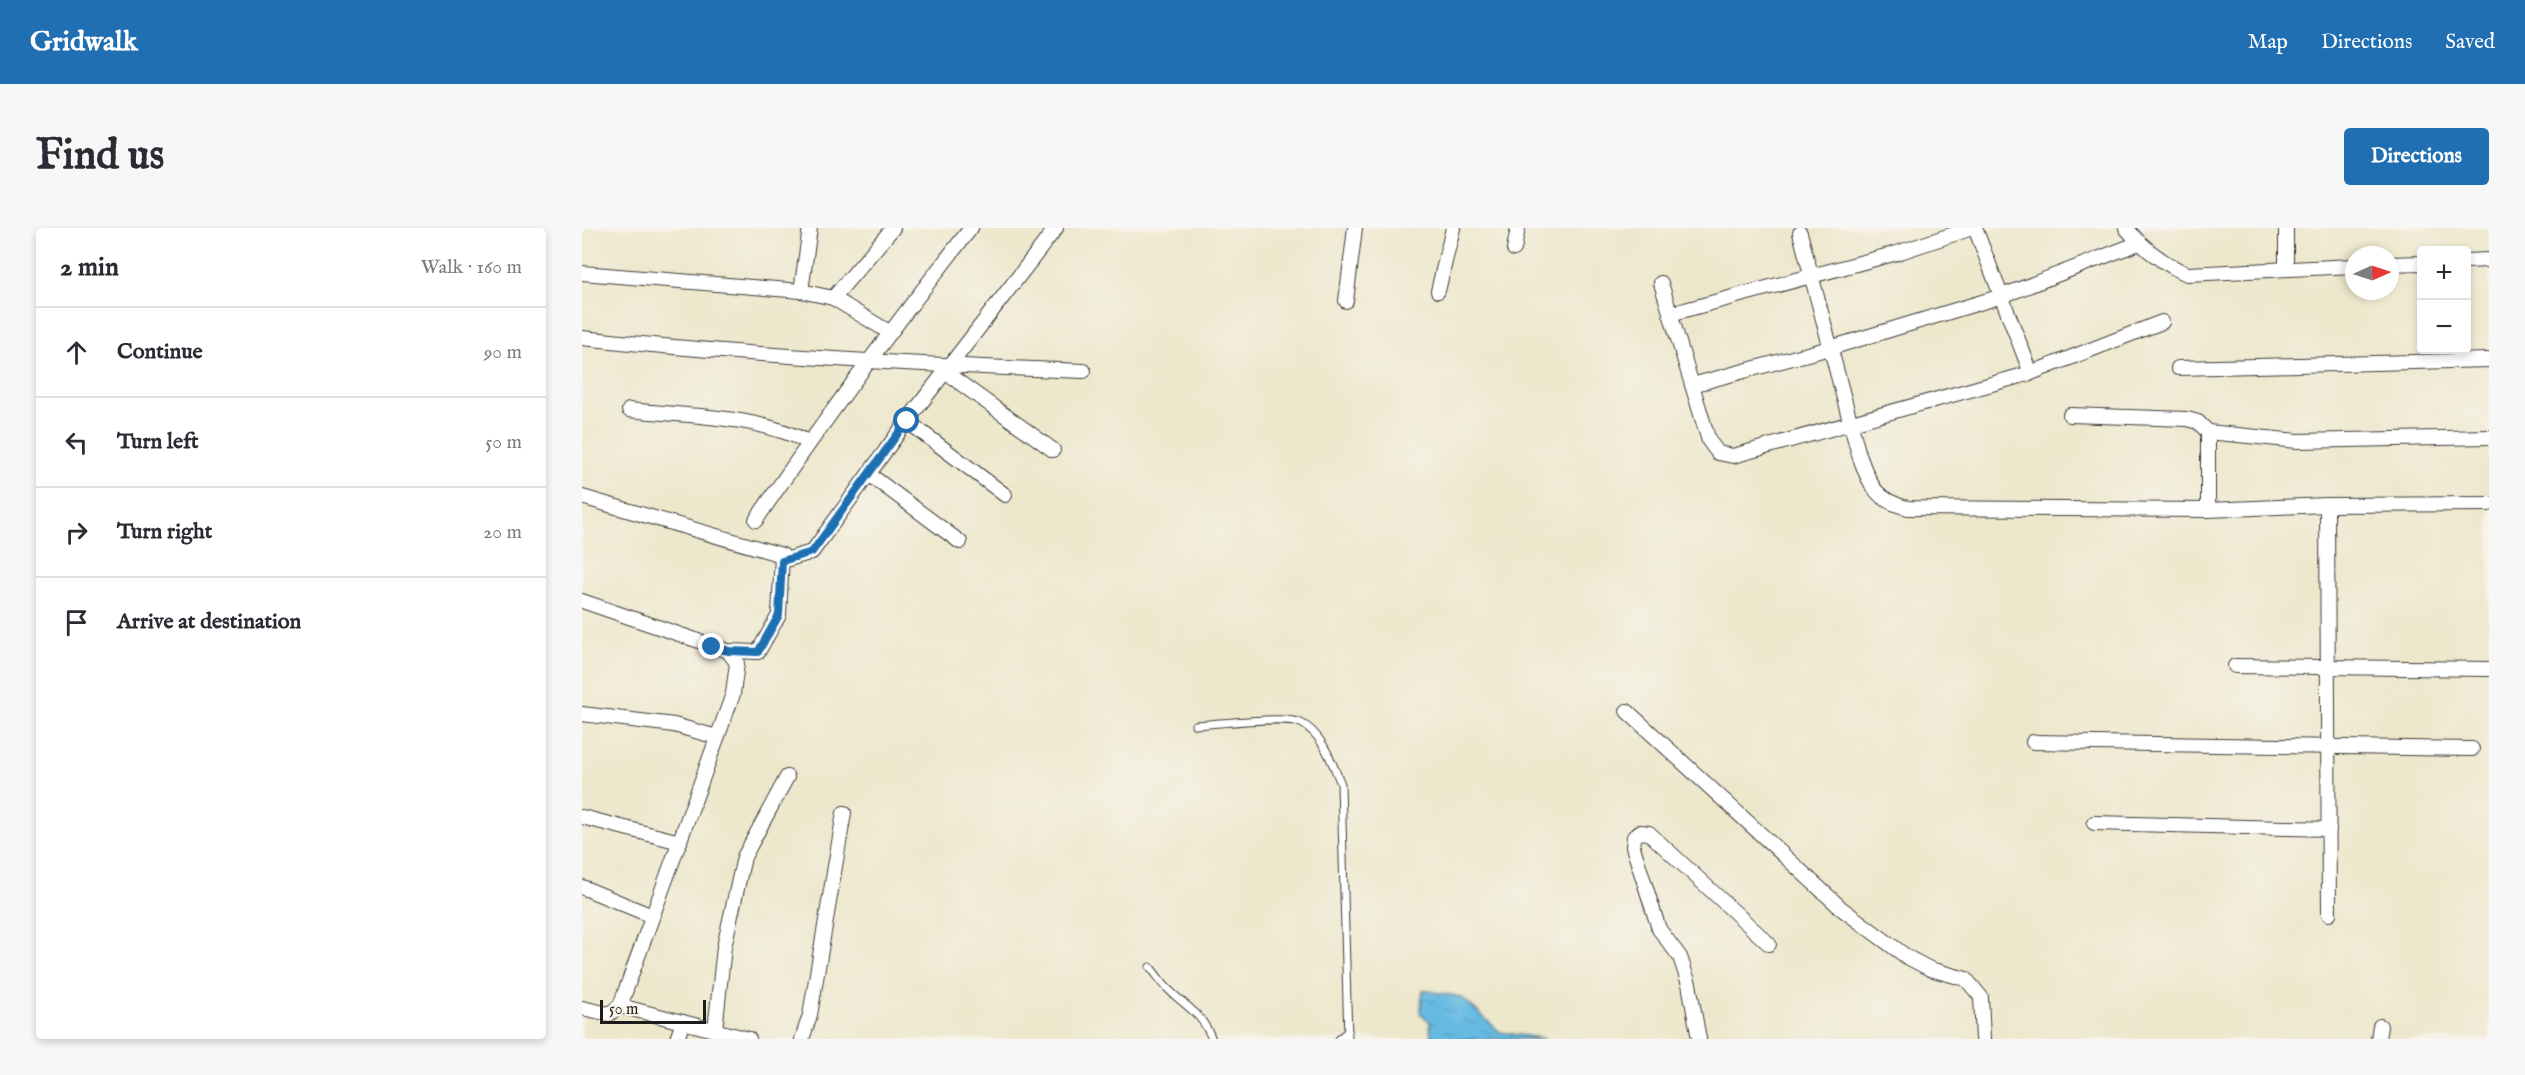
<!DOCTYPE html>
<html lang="en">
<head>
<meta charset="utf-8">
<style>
  body { margin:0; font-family:"IM FELL English",serif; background:#f7f7f7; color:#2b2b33 }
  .controls { position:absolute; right:18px; top:18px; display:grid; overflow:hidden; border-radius:6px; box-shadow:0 3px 9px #0003 }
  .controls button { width:54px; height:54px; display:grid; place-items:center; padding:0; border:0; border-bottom:2px solid #e1e1e2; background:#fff; color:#2b2b33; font:30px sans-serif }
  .compass { position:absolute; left:1763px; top:18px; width:54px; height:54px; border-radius:50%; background:#fff; box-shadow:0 3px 9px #0003; rotate:87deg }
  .scale { position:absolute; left:18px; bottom:15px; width:106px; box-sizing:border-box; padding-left:6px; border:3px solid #1c1c1c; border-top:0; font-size:16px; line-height:21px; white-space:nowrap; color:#1c1c1c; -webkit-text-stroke:4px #f7f3e8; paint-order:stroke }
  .stop { position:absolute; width:18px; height:18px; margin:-14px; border:4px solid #1f6fb2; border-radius:50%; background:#fff }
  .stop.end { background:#1f6fb2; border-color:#fff; box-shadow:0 2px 6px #0008 }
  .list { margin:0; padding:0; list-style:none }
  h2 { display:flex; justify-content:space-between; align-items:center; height:78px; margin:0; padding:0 24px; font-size:26px }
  h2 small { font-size:20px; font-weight:400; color:#7c7c81 }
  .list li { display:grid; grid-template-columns:39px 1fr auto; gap:18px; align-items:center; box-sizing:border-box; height:90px; padding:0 24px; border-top:2px solid #e1e1e2 }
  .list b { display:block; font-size:22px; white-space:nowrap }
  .list em { font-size:20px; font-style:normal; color:#7c7c81 }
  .icon { flex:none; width:33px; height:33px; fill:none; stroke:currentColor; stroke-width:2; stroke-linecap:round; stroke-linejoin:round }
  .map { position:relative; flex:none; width:1907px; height:811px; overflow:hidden; border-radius:6px }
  header { display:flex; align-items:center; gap:36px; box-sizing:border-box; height:84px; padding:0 30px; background:#1f6fb2; color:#fff }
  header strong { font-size:28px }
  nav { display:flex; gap:33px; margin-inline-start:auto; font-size:21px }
  .intro { display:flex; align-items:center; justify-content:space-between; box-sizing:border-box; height:144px; padding:0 36px }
  h1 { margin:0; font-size:42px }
  .button { padding:15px 27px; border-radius:6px; background:#1f6fb2; color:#fff; font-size:21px; font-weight:700 }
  main { display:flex; gap:36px; padding:0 36px }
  aside { flex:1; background:#fff; border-radius:6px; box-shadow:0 3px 9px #0003 }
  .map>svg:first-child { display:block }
  .water { fill:url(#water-ripples); stroke:#416b7f; stroke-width:1.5 }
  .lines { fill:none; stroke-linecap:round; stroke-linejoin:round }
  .service-casing { stroke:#3b3a36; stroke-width:9 }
  .minor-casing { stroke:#3b3a36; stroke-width:16 }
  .service { stroke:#fff; stroke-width:7 }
  .minor { stroke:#fff; stroke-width:14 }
  .route { stroke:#1f6fb2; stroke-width:8 }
</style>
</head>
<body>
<header>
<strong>Gridwalk</strong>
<nav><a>Map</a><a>Directions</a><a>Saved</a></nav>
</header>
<div class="intro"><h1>Find us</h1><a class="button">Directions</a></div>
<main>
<aside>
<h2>2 min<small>Walk · 160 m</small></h2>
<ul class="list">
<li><svg class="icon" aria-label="ahead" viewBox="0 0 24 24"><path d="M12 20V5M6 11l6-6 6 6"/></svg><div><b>Continue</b></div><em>90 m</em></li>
<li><svg class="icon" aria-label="left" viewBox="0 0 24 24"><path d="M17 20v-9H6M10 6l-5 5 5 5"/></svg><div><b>Turn left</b></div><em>50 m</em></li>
<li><svg class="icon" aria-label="right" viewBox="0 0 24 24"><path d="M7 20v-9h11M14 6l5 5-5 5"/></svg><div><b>Turn right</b></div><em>20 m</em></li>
<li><svg class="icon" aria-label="arrive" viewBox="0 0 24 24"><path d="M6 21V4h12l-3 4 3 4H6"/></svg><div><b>Arrive at destination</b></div></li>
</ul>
</aside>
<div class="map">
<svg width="1907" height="811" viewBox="0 0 1907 811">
  <defs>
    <pattern id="water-ripples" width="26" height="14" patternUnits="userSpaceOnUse" patternTransform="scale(1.5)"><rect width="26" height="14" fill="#66bae2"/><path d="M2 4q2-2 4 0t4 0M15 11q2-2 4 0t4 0" fill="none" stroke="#589fc1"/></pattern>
  </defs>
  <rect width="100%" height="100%" fill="#f7f3e8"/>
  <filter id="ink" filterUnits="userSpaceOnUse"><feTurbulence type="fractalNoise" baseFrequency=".0167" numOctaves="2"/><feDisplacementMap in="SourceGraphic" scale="12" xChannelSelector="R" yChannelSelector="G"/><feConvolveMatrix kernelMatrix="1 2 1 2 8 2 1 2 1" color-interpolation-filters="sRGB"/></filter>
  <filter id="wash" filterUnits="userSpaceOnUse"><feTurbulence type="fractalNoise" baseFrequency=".008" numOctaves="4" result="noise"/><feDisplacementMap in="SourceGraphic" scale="24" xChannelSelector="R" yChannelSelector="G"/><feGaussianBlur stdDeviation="1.35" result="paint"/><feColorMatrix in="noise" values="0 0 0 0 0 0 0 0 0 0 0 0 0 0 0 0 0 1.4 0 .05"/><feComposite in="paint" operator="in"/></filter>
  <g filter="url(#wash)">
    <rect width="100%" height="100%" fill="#ede7cc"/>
    <polygon class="water" points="841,762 879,769 918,804 963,811 849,811 848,794 838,785"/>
  </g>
  <g filter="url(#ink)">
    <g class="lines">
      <g class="service-casing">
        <g id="service">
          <path d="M613,497C634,496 704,487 719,495C741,506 750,535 759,556L766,811"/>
          <path d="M568,739C574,746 580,755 586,761C605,780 619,784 630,811"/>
          <polyline points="757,811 766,803"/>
        </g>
      </g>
      <g class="minor-casing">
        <g id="minor">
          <polyline points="1393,0 1449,145"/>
          <path d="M1544,0C1561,20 1580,35 1605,46L1772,38"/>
          <polyline points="1704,0 1704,41"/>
          <path d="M1218,5L1277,227C1288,256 1292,272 1326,280L1626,282L1745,277L1907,276"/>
          <polyline points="932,21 936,0"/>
          <polyline points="1884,33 1907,32"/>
          <polyline points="1808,36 1840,35"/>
          <polyline points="0,45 219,63 251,70 307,104"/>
          <polyline points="1079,55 1127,213 1136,225 1151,228 1449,145 1580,94"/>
          <polyline points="219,63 228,0"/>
          <polyline points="856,63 871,0"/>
          <polyline points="251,70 311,0"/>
          <polyline points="764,73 773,0"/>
          <polyline points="1088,86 1315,25 1390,0"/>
          <path d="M0,110C167,128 334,137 502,143"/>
          <polyline points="1596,140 1907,132"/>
          <polyline points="363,144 471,222"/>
          <polyline points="1110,157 1248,120 1420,68 1557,15"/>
          <path d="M47,182C106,188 173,187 227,214"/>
          <polyline points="1488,187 1605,191 1616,194 1626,204 1716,213 1907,209"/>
          <polyline points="325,193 423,267"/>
          <polyline points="288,247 378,314"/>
          <polyline points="0,269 200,327 197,387 176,424 146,423"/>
          <polyline points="1745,277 1747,686"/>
          <polyline points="1626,282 1626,204"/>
          <path d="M174,292C242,192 314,95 389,0"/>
          <polyline points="200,333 230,324 325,193 474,0"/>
          <polyline points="0,373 146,423 155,435 151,466 38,778 27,786 0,780"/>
          <polyline points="1653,438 1907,441"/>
          <polyline points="1045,483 1260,681 1325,729 1348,741 1384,751 1399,769 1401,811"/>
          <polyline points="0,486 92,497 135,509"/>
          <polyline points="1451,514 1890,521"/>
          <polyline points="0,589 98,614"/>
          <polyline points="1512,595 1747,601"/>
          <polyline points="0,659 70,688"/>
          <polyline points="38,778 167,811"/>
          <polyline points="133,802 142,719 162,629 205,549"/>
          <polyline points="95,811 101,794"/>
          <polyline points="220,811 228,787 262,585"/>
          <polyline points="1117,811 1107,756 1098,729 1077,701 1051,619 1052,609 1058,604 1067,605 1187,716"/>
          <polyline points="1796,811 1798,798"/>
        </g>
      </g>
      <use href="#service" class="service"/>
      <use href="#minor" class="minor"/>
    </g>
  </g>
  <g class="lines" filter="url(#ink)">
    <polyline class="route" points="130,419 147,423 176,424 197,387 200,333 230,324 325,193"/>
  </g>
</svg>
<div class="controls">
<button>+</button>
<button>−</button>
</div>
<svg class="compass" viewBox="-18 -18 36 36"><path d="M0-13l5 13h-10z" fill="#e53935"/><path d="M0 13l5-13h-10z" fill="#7c7c81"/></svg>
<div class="scale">50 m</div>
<div class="stop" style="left:325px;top:193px"></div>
<div class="stop end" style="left:130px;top:419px"></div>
</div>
</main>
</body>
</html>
